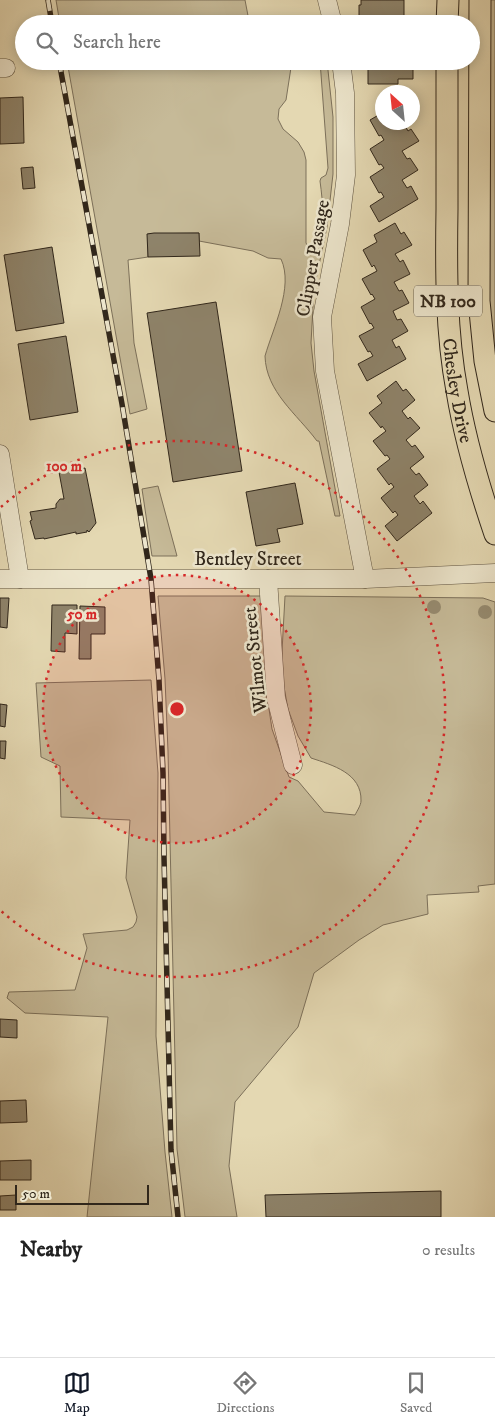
<!DOCTYPE html>
<html lang="en">
<head>
<meta charset="utf-8">
<style>
  body { margin:0; font-family:"IM FELL DW Pica",serif; background:#f6f6f6; color:#222 }
  .compass { position:absolute; left:375px; top:85px; width:45px; height:45px; border-radius:50%; background:#fff; box-shadow:0 2px 12px #0003; rotate:333deg }
  .scale { position:absolute; left:15px; bottom:12px; width:134px; box-sizing:border-box; padding-left:5px; border:2px solid #31271b; border-top:0; font-size:14px; line-height:18px; white-space:nowrap; color:#31271b; -webkit-text-stroke:4px #ede6cd; paint-order:stroke }
  .list { margin:0; padding:0; list-style:none }
  h2 { display:flex; justify-content:space-between; align-items:center; height:65px; margin:0; padding:0 20px; font-size:21px }
  h2 small { font-size:16px; font-weight:400; color:#767676 }
  .icon { flex:none; width:28px; height:28px; fill:none; stroke:currentColor; stroke-width:2; stroke-linecap:round; stroke-linejoin:round }
  .map { position:relative; flex:none; width:495px; height:1217px; overflow:hidden }
  .search { position:absolute; background:#fff; box-shadow:0 2px 12px #0003; left:15px; right:15px; top:15px; height:55px; display:flex; align-items:center; gap:12px; box-sizing:border-box; padding:0 18px; border-radius:28px; color:#767676; font-size:19px }
  .sheet { height:140px; background:#fff }
  nav { display:flex; justify-content:space-around; align-items:center; box-sizing:border-box; height:70px; border-top:1px solid #e0e0e0; background:#fff; font-size:14px; color:#767676 }
  nav a { display:grid; justify-items:center; gap:2px }
  nav .on { color:#111827 }
  .map>svg:first-child { display:block }
  .green { fill:#c6ba98; stroke:#7c705a }
  .building { fill:#8e836a; stroke:#31271b }
  .lines { fill:none; stroke-linecap:round; stroke-linejoin:round }
  .minor-casing { stroke:#5e5341; stroke-width:19 }
  .major-casing { stroke:#31271b; stroke-width:23 }
  .minor { stroke:#ede6cd; stroke-width:18 }
  .major { stroke:#e4d8b2; stroke-width:21 }
  .rail-casing { stroke:#31271b; stroke-width:5.5 }
  .rail { stroke:#ede6cd; stroke-width:4; stroke-dasharray:11; stroke-linecap:butt }
  .tree { fill:#968b70 }
  .ring { fill:none; stroke:#d62828; stroke-width:2.5; stroke-dasharray:2.5 5 }
  .labels { text-anchor:middle; stroke-width:5; stroke-linejoin:round; paint-order:stroke }
  .shield { fill:#ede6cd; stroke:#696050; stroke-width:1 }
  .shield-label { font-size:18px; font-weight:bold; fill:#31271b }
  .street-label { font-size:19px; fill:#31271b; stroke:#ede6cd }
  .centre { fill:#d62828; stroke:#ede6cd; stroke-width:2.5 }
  .ring-label { font-size:15px; text-anchor:middle; font-weight:bold; fill:#d62828; stroke:#ede6cd; stroke-width:5; stroke-linejoin:round; paint-order:stroke }
</style>
</head>
<body>
<div class="map">
<svg width="495" height="1217" viewBox="0 0 495 1217">
  <rect width="100%" height="100%" fill="#e4d8b2"/>
  <filter id="stains"><feTurbulence type="fractalNoise" baseFrequency=".004" numOctaves="4"/><feColorMatrix values="0 0 0 0 .2 0 0 0 0 .09 0 0 0 0 .02 0 0 0 .5 -.17"/></filter>
  <radialGradient id="worn" r=".72"><stop offset=".6" stop-color="#630" stop-opacity="0"/><stop offset="1" stop-color="#630" stop-opacity=".3"/></radialGradient>
  <g class="green">
    <polygon points="56,0 245,0 249,21 251,24 60,24"/>
    <polygon points="480,0 495,0 495,411 485,361"/>
    <path d="M67,61H292L286,100L279,109L278,119L283,129L298,142L304,152L306,160V243L312,253L319,249C325,227 323,203 320,181L321,178L326,175L328,168L320,61H327L333,117V174L327,227L314,289L311,343L314,371L340,516H335L319,441H317C297,414 266,392 265,356C273,328 294,287 281,259L268,258L253,251L199,241V233L148,234V257L128,260L134,343L147,409L130,414Z"/>
    <polygon points="158,486 177,556 152,556 142,489"/>
    <path d="M158,596H261L267,696L272,729L289,777L298,781L324,812L355,815C357,811 361,805 361,801C362,773 332,765 311,758L298,736L288,709L281,670L285,596L483,598L495,602V884L478,886L479,892L427,895L428,914L383,925L359,940L314,973L298,1027L235,1102L229,1166L237,1217H185L177,1149L168,751L165,679Z"/>
    <polygon points="151,680 158,773 156,1036 165,1152 172,1217 87,1217 108,1017 25,1013 7,998 9,992 75,990 87,948 83,934 127,930 133,927 136,922 137,917 126,878 130,820 61,817 60,766 41,757 36,683"/>
  </g>
  <g class="building">
    <polygon points="361,0 404,0 404,17 409,17 409,24 366,24 366,20 359,19 359,5 361,5"/>
    <polygon points="371,61 413,61 413,79 398,79 398,84 368,84 368,69 370,69"/>
    <polygon points="23,97 24,143 0,144 0,98"/>
    <polygon points="382,113 382,122 403,122 408,131 411,129 419,141 402,151 407,159 410,158 418,170 402,180 407,188 411,186 418,199 379,222 370,206 384,197 381,192 379,193 370,177 384,168 381,164 379,165 370,149 384,140 381,135 379,136 370,120"/>
    <polygon points="33,167 35,188 23,189 21,168"/>
    <polygon points="395,223 401,234 404,232 412,245 395,254 400,262 403,260 410,274 394,282 399,291 402,290 409,303 393,311 397,320 401,319 408,331 392,340 396,348 399,346 406,359 367,381 358,364 373,356 370,351 368,352 359,336 374,328 371,323 370,324 361,307 375,299 372,294 371,295 362,279 377,271 374,265 372,267 363,250 377,242 374,235"/>
    <polygon points="154,233 199,233 200,256 148,257 147,234"/>
    <polygon points="52,247 64,323 16,331 4,255"/>
    <polygon points="216,302 242,471 173,482 147,313"/>
    <polygon points="66,336 78,412 30,420 18,344"/>
    <polygon points="396,381 403,391 406,389 415,400 402,411 408,419 410,417 420,428 406,440 412,447 415,445 424,457 410,468 416,475 419,473 428,485 414,496 420,504 423,501 432,513 397,541 385,526 398,515 395,511 393,513 381,498 394,487 391,483 389,485 377,469 390,459 387,455 385,456 373,441 386,431 382,426 381,428 369,413 382,403 377,396"/>
    <polygon points="85,468 96,523 89,532 87,530 87,532 76,534 76,532 44,539 44,538 35,539 30,521 32,520 30,512 56,508 56,504 60,499 64,499 59,472"/>
    <polygon points="295,483 303,524 277,529 280,542 256,546 246,492"/>
    <polygon points="0,598 9,598 7,628 0,627"/>
    <polygon points="52,605 77,605 77,634 65,633 65,652 51,651"/>
    <polygon points="80,606 105,607 105,634 91,634 91,659 79,659"/>
    <polygon points="0,704 7,705 5,727 0,726"/>
    <polygon points="0,741 6,741 5,759 0,758"/>
    <polygon points="0,1019 17,1020 17,1038 0,1037"/>
    <polygon points="26,1100 27,1122 0,1123 0,1101"/>
    <polygon points="31,1160 31,1180 0,1180 0,1161"/>
    <polygon points="441,1191 441,1217 266,1217 265,1195"/>
    <polygon points="16,1195 16,1210 0,1210 0,1196"/>
  </g>
  <g class="lines">
    <g class="minor-casing">
      <g id="minor">
        <polyline points="327,0 333,24"/>
        <polyline points="341,61 345,93 346,175 340,224 322,317 325,371 365,579"/>
        <polyline points="0,68 6,68"/>
        <polyline points="0,454 20,579"/>
        <polyline points="0,579 365,579 495,573"/>
        <polyline points="268,579 276,698 293,765"/>
      </g>
    </g>
    <g class="major-casing">
      <g id="major">
        <polyline points="480,0 479,301 485,361 495,411"/>
        <polyline points="447,24 448,0"/>
        <path id="s1" d="M447,61C447,111 447,160 447,209C446,270 446,332 457,391C465,440 479,487 495,534"/>
      </g>
    </g>
    <use href="#minor" class="minor"/>
    <use href="#major" class="major"/>
    <g class="rail-casing">
      <g id="rail">
        <polyline points="48,0 52,24"/>
        <polyline points="59,61 122,404 151,579 159,680 163,773 164,857 171,1150 178,1217"/>
      </g>
    </g>
    <use href="#rail" class="rail"/>
  </g>
  <g class="tree">
    <circle cx="434" cy="607" r="7"/>
    <circle cx="485" cy="612" r="7"/>
  </g>
  <circle cx="177" cy="709" r="134" fill="#d62828" fill-opacity=".12"/>
  <g class="ring">
    <circle cx="177" cy="709" r="134"/>
    <path d="M1 507A268 268 0 1 1 1 911"/>
  </g>
  <g class="labels">
    <rect class="shield" x="414" y="285.5" width="68" height="31" rx="4"/>
    <g class="shield-label">
      <text x="448" y="307">NB 100</text>
    </g>
    <g class="street-label">
      <text transform="translate(312 258) rotate(-80)" y="7">Clipper Passage</text>
      <text dy="7" stroke="none"><textPath href="#s1" startOffset="330">Chesley Drive</textPath></text>
      <text x="248" y="565">Bentley Street</text>
      <text transform="translate(254 660) rotate(-96)" y="7">Wilmot Street</text>
    </g>
  </g>
  <circle cx="177" cy="709" r="8" class="centre"/>
  <g class="ring-label">
    <text x="64" y="471">100 m</text>
    <text x="82" y="619">50 m</text>
  </g>
  <rect width="100%" height="100%" filter="url(#stains)"/>
  <rect width="100%" height="100%" fill="url(#worn)"/>
</svg>
<svg class="compass" viewBox="-18 -18 36 36"><path d="M0-13l5 13h-10z" fill="#e53935"/><path d="M0 13l5-13h-10z" fill="#767676"/></svg>
<div class="scale">50 m</div>
<div class="search"><svg class="icon" aria-label="search" viewBox="0 0 24 24"><circle cx="10" cy="10" r="6"/><path d="M15 15l6 6"/></svg>Search here</div>
</div>
<section class="sheet">
<h2>Nearby<small>0 results</small></h2>
<ul class="list">
</ul>
</section>
<nav>
<a class="on"><svg class="icon" aria-label="map" viewBox="0 0 24 24"><path d="M3 6l6-2 6 2 6-2v14l-6 2-6-2-6 2zM9 4v14M15 6v14"/></svg>Map</a>
<a><svg class="icon" aria-label="directions" viewBox="0 0 24 24"><path d="M12 3l9 9-9 9-9-9zM9 14v-3h6M13 9l2 2-2 2"/></svg>Directions</a>
<a><svg class="icon" aria-label="saved" viewBox="0 0 24 24"><path d="M7 4h10v16l-5-4-5 4z"/></svg>Saved</a>
</nav>
</body>
</html>
